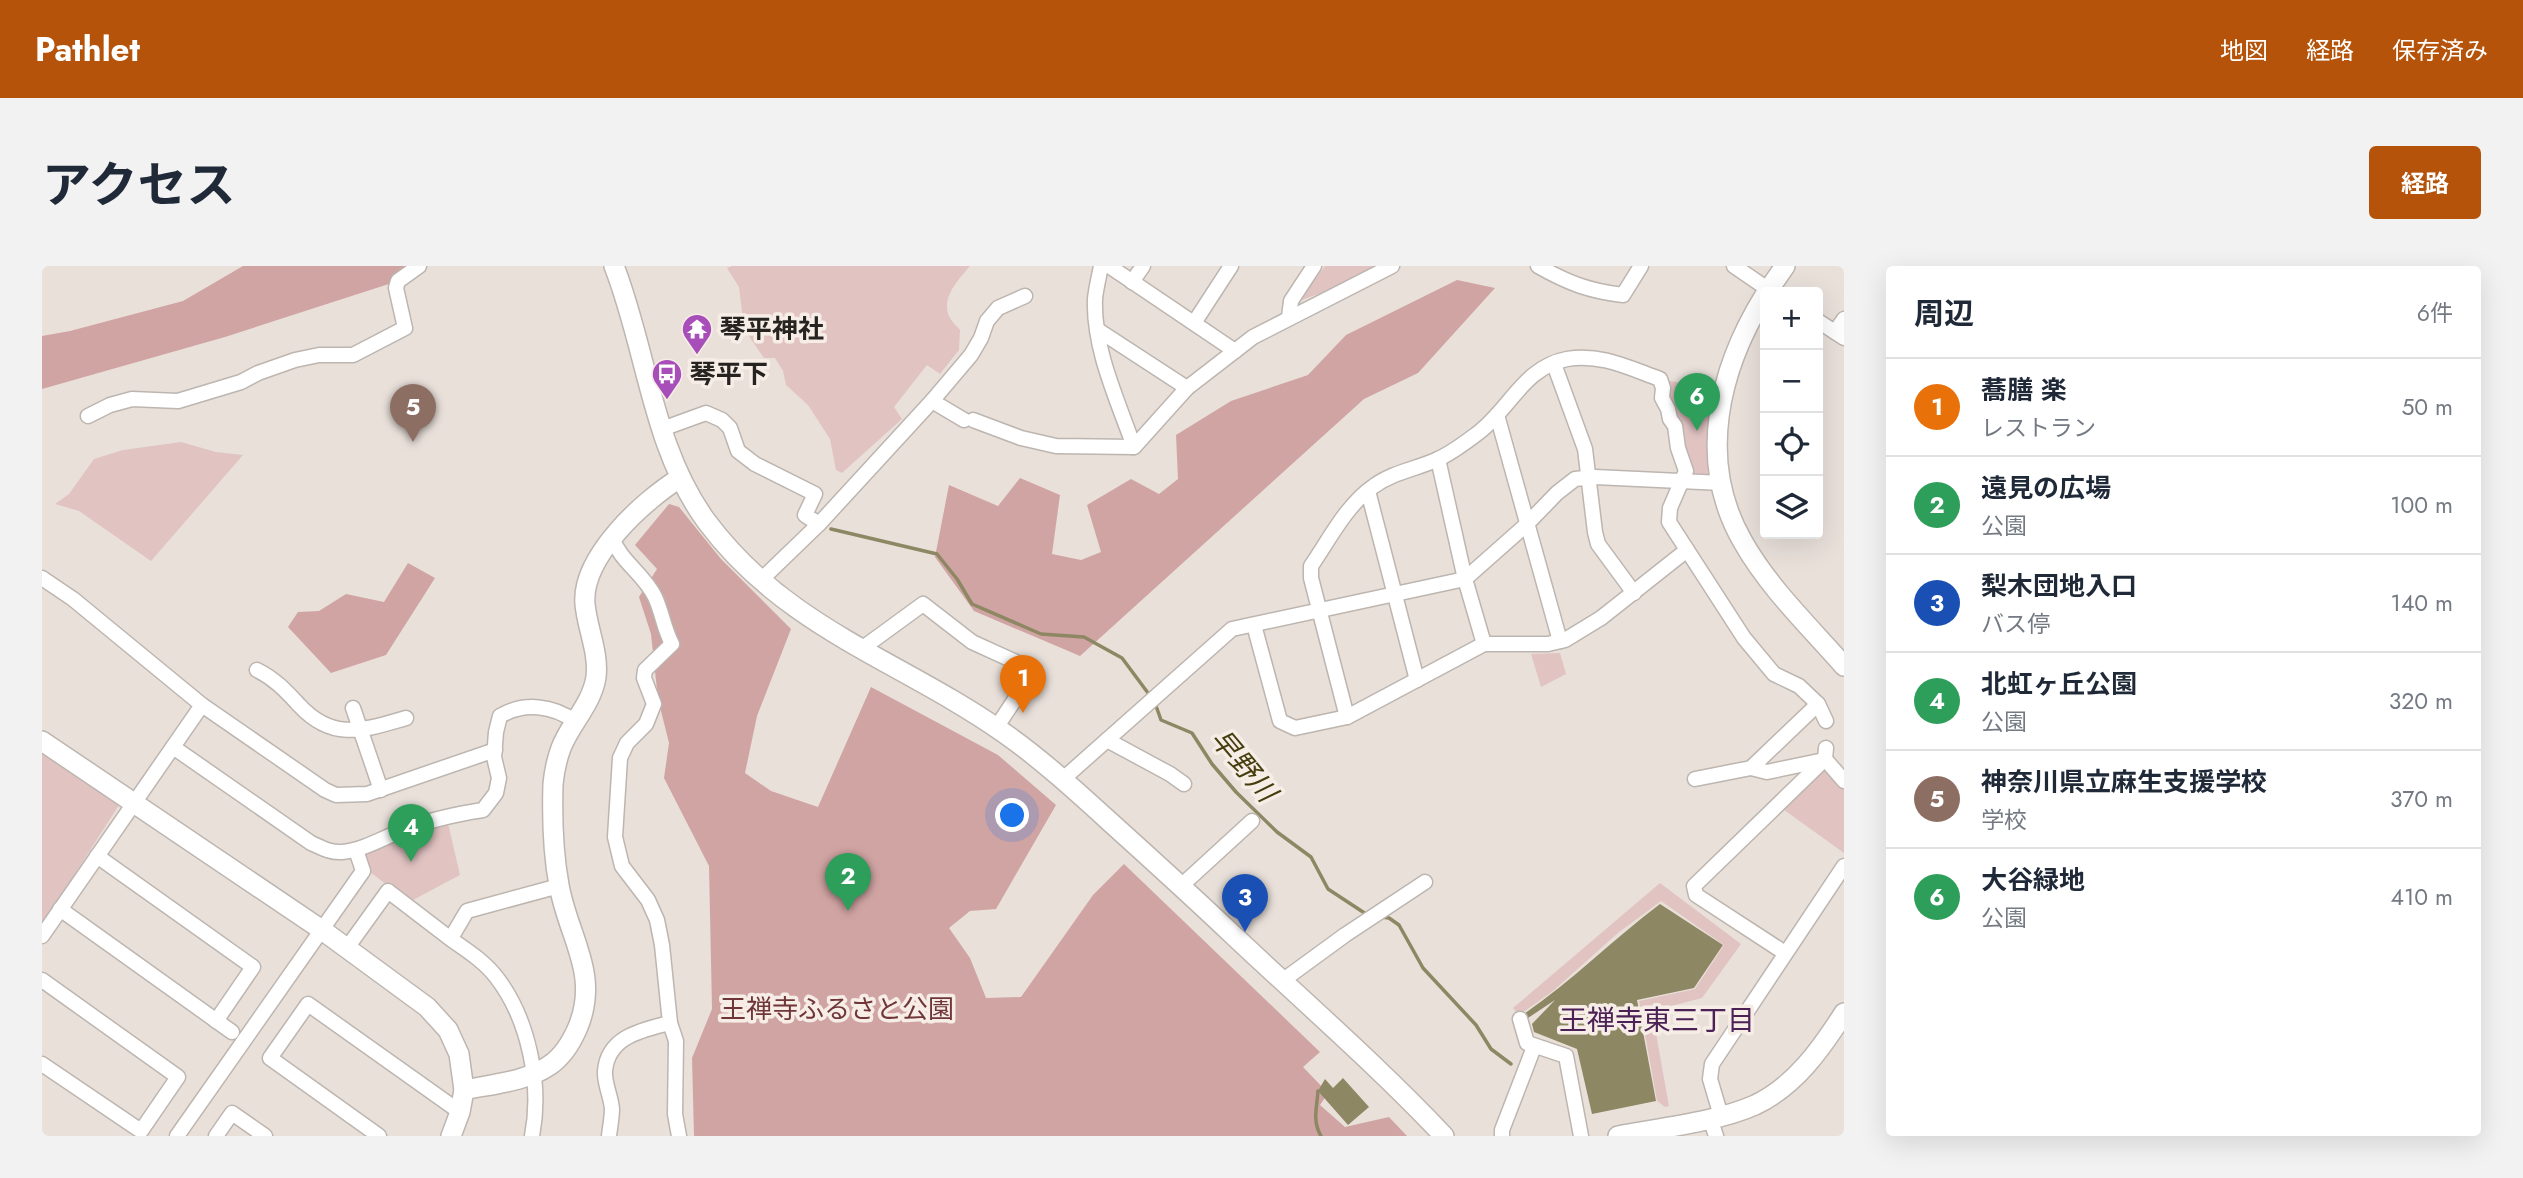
<!DOCTYPE html>
<html lang="ja">
<head>
<meta charset="utf-8">
<style>
  body { margin:0; font-family:Jost,"Noto Sans JP",sans-serif; background:#f2f2f3; color:#1f2937 }
  .controls { position:absolute; right:21px; top:21px; display:grid; overflow:hidden; border-radius:7px; box-shadow:0 7px 28px #0002 }
  .controls button { width:63px; height:63px; display:grid; place-items:center; padding:0; border:0; border-bottom:2px solid #e0e1e3; background:#fff; color:#1f2937; font:35px sans-serif }
  .you { position:absolute; left:971px; top:550px; width:24px; height:24px; margin:-18px; border:5px solid #fff; border-radius:50%; background:#1a73e8; box-shadow:0 0 0 10px #1a73e833 }
  .badge { display:grid; place-items:center; width:46px; height:46px; border-radius:50%; background:#b45309; color:#fff; font-size:23px; font-weight:700 }
  .pin { position:absolute; translate:-50% -58px; filter:drop-shadow(0 2px 4px #0008) }
  .pin::after { content:''; position:absolute; top:37px; width:24px; height:21px; background:inherit; clip-path:polygon(0 0,100% 0,50% 100%) }
  .list { margin:0; padding:0; list-style:none }
  h2 { display:flex; justify-content:space-between; align-items:center; height:91px; margin:0; padding:0 28px; font-size:30px }
  h2 small { font-size:23px; font-weight:400; color:#747a83 }
  .list li { display:grid; grid-template-columns:46px 1fr auto; gap:21px; align-items:center; box-sizing:border-box; height:98px; padding:0 28px; border-top:2px solid #e0e1e3 }
  .list b { display:block; font-size:26px; white-space:nowrap }
  .list p { margin:0; font-size:23px; white-space:nowrap; color:#747a83 }
  .list em { font-size:23px; font-style:normal; color:#747a83 }
  .icon { flex:none; width:38px; height:38px; fill:none; stroke:currentColor; stroke-width:2; stroke-linecap:round; stroke-linejoin:round }
  .map { position:relative; flex:none; width:1802px; height:870px; overflow:hidden; border-radius:7px }
  header { display:flex; align-items:center; gap:42px; box-sizing:border-box; height:98px; padding:0 35px; background:#b45309; color:#fff }
  header strong { font-size:33px }
  nav { display:flex; gap:38px; margin-inline-start:auto; font-size:24px }
  .intro { display:flex; align-items:center; justify-content:space-between; box-sizing:border-box; height:168px; padding:0 42px }
  h1 { margin:0; font-size:49px }
  .button { padding:18px 32px; border-radius:7px; background:#b45309; color:#fff; font-size:24px; font-weight:700 }
  main { display:flex; gap:42px; padding:0 42px }
  aside { flex:1; background:#fff; border-radius:7px; box-shadow:0 7px 28px #0002 }
  .map>svg:first-child { display:block }
  .green { fill:#e1c3c2 }
  .forest { fill:#d0a4a3 }
  .water { fill:#8e8763 }
  .lines { fill:none; stroke-linecap:round; stroke-linejoin:round }
  .stream { stroke:#8e8763; stroke-width:3.5 }
  .street-casing { stroke:#bdb5af; stroke-width:17 }
  .secondary-casing { stroke:#bdb5af; stroke-width:22 }
  .street { stroke:#fff; stroke-width:14 }
  .secondary { stroke:#fff; stroke-width:19 }
  .labels { text-anchor:middle; stroke-width:7; stroke-linejoin:round; paint-order:stroke }
  .poi-label { font-size:26px; font-weight:bold; fill:#262320; stroke:#f6ede7; text-anchor:start }
  .park-label { font-size:26px; fill:#6f3537; stroke:#f6ede7 }
  .water-label { font-size:28px; font-style:italic; fill:#463d0e; stroke:#f6ede7 }
  .neighbourhood-label { font-size:28px; fill:#4c2155; stroke:#f6ede7 }
</style>
</head>
<body>
<header>
<strong>Pathlet</strong>
<nav><a>地図</a><a>経路</a><a>保存済み</a></nav>
</header>
<div class="intro"><h1>アクセス</h1><a class="button">経路</a></div>
<main>
<div class="map">
<svg width="1802" height="870" viewBox="0 0 1802 870">
  <rect width="100%" height="100%" fill="#e9e0da"/>
  <g class="green">
    <path d="M690,0H928C917,13 899,31 907,50C909,55 915,60 918,64L917,84L898,108L885,99L852,141L860,153L800,207L794,204L788,173L766,139L744,119L741,105L733,92H722L708,72L701,54L697,21L685,2Z"/>
    <polygon points="1283,0 1334,0 1306,17 1257,35"/>
    <polygon points="1622,114 1664,121 1678,127 1678,215 1643,215"/>
    <polygon points="139,176 174,186 201,189 109,295 37,245 13,238 27,228 52,193 81,184"/>
    <polygon points="1518,387 1524,408 1499,421 1489,388"/>
    <polygon points="0,484 79,536 0,659"/>
    <polygon points="1783,499 1802,523 1802,587 1738,541"/>
    <polygon points="406,557 418,609 371,634 349,622 328,606 320,585"/>
    <polygon points="1618,617 1699,678 1660,732 1610,745 1627,840 1623,841 1615,835 1597,735 1653,723 1682,679 1619,635 1576,667 1511,725 1477,749 1471,742"/>
  </g>
  <g class="forest">
    <polygon points="201,0 371,0 353,16 183,71 0,123 0,70 28,65 141,35"/>
    <polygon points="1415,14 1453,22 1376,107 1322,133 1038,390 932,345 893,291 907,219 956,240 978,212 1018,229 1010,288 1039,294 1059,286 1045,239 1089,213 1117,228 1136,213 1134,169 1189,135 1266,109 1304,69"/>
    <polygon points="627,238 637,241 679,293 749,363 715,450 703,507 729,525 776,541 829,421 956,489 1014,539 954,643 928,645 907,662 928,692 944,732 979,731 1051,629 1082,598 1278,786 1261,801 1286,827 1278,839 1303,861 1347,851 1365,870 652,870 650,792 670,743 667,600 622,512 627,477 616,433 609,368 597,331 615,303 593,279"/>
    <polygon points="366,297 393,312 344,389 289,407 246,361 256,346 277,345 304,328 342,336"/>
  </g>
  <g class="water">
    <path d="M1618,638L1681,679L1652,722L1595,734L1614,835L1550,848L1535,783L1492,766L1490,758L1513,734L1483,754L1476,752C1527,718 1569,675 1618,638Z"/>
    <polygon points="1301,812 1327,841 1306,859 1276,825 1283,813 1291,822"/>
  </g>
  <g class="lines">
    <g class="stream">
      <polyline points="789,263 895,288 915,313 930,338 999,368 1042,371 1080,392 1109,431"/>
      <polyline points="1113,437 1119,454 1150,467 1170,498 1194,526 1235,566 1269,591 1286,623 1324,648"/>
      <polyline points="1339,651 1347,652 1357,659 1381,702 1434,759 1449,783 1469,798"/>
      <path d="M1276,825C1275,842 1270,854 1279,870"/>
    </g>
    <g class="street-casing">
      <g id="street">
        <path d="M1059,0C1057,11 1054,22 1053,33C1051,83 1076,135 1092,181"/>
        <polyline points="1067,0 1193,85"/>
        <path d="M1496,0C1526,17 1547,25 1581,29L1599,0"/>
        <polyline points="1692,0 1730,26"/>
        <polyline points="1090,16 1101,0"/>
        <polyline points="1247,51 1249,35 1272,0"/>
        <polyline points="1776,55 1802,72"/>
        <polyline points="1152,57 1189,0"/>
        <polyline points="1056,64 1145,122"/>
        <polyline points="1793,66 1802,53"/>
        <polyline points="1512,98 1543,183 1553,266 1556,278 1592,327"/>
        <polyline points="890,135 922,154"/>
        <polyline points="1455,149 1518,375"/>
        <polyline points="46,150 68,139 90,133 136,135 199,116 216,107 253,94 277,89 311,89 363,62 354,22 356,15 377,0"/>
        <polyline points="931,154 979,172 1014,180 1092,181 1145,122 1211,71 1350,0"/>
        <polyline points="620,163 664,147 680,154 688,162 696,185 713,198 773,228 763,249 777,258"/>
        <polyline points="1396,193 1423,313 1442,378"/>
        <polyline points="1326,225 1375,414"/>
        <path d="M570,272C579,296 602,308 613,331C620,346 622,363 630,378L603,404L602,412L612,438L604,458L585,477L578,492L573,571L580,600L606,634L615,654L620,679L628,757L634,775L633,848L637,870"/>
        <polyline points="0,312 31,333 160,439 283,524 294,529 325,528 453,484"/>
        <polyline points="719,314 777,258 890,135 929,89 939,72 945,55 956,42 983,30"/>
        <polyline points="1212,359 1238,455 1253,462 1305,451 1442,378 1506,378 1523,374 1559,352 1645,284"/>
        <polyline points="818,384 881,338 930,376 987,402 989,409 954,462"/>
        <path d="M215,404C233,413 244,425 257,439C291,476 322,464 364,452"/>
        <polyline points="311,442 339,524"/>
        <path d="M1305,451L1269,312V300C1287,274 1305,238 1332,220C1351,206 1375,203 1396,193C1410,187 1424,176 1436,167C1468,143 1482,101 1525,93C1558,87 1587,102 1618,113L1621,122L1620,132L1626,143L1628,153L1633,160L1636,182L1644,205L1628,242L1627,256L1702,372L1732,408L1757,420L1776,438L1784,455"/>
        <polyline points="1065,474 1128,508 1142,518"/>
        <path d="M131,481L269,577C280,582 289,587 300,586C322,584 342,571 362,564C387,554 415,548 441,544L454,527L457,512L452,491L454,466L458,450C482,436 511,439 534,456"/>
        <polyline points="1784,482 1783,493 1802,515"/>
        <polyline points="1709,502 1725,506 1782,494"/>
        <polyline points="1021,513 1190,363 1423,313 1484,259 1515,227 1533,213 1553,211 1680,217"/>
        <polyline points="1653,513 1709,502 1776,438"/>
        <polyline points="55,590 211,701 174,755"/>
        <polyline points="1139,620 1210,555"/>
        <polyline points="18,643 190,766"/>
        <polyline points="0,670 160,439"/>
        <polyline points="409,672 425,645 517,620"/>
        <path d="M305,682L346,625C367,641 389,658 410,674C426,685 443,696 455,712C487,754 500,819 490,870"/>
        <polyline points="1743,687 1654,629 1652,620 1783,493"/>
        <polyline points="0,714 136,811 99,865 0,798"/>
        <polyline points="1240,715 1303,669 1383,616"/>
        <polyline points="1478,753 1485,777 1524,790 1539,870"/>
        <polyline points="1679,850 1668,813 1670,798 1802,600"/>
        <polyline points="1668,852 1674,870"/>
        <polyline points="135,870 321,605 314,584"/>
        <polyline points="174,870 190,847 223,870"/>
        <polyline points="337,870 228,792 266,738 418,846"/>
        <path d="M567,870C568,861 570,851 570,843C569,830 562,817 563,805C566,770 601,764 628,757"/>
        <polyline points="1460,870 1460,864 1492,781"/>
      </g>
    </g>
    <g class="secondary-casing">
      <g id="secondary">
        <path d="M572,0C605,84 610,182 665,256C745,363 858,394 962,467C999,493 1033,524 1067,555C1108,592 1150,630 1190,668C1261,735 1335,799 1402,870"/>
        <polyline points="1725,26 1743,0"/>
        <path d="M1723,29C1677,103 1654,195 1701,276C1727,322 1767,360 1802,400"/>
        <polyline points="0,475 280,664 385,741 406,764 417,788 422,824"/>
        <path d="M409,870L418,846L422,824C450,818 484,816 508,799C520,791 530,775 536,761C558,707 526,671 517,619C511,587 510,551 511,518C512,507 515,493 519,482C528,458 550,438 554,411C557,386 545,362 543,338C539,291 602,234 638,212"/>
        <path d="M1576,870C1618,862 1675,856 1713,839C1753,820 1779,783 1802,747"/>
      </g>
    </g>
    <use href="#street" class="street"/>
    <use href="#secondary" class="secondary"/>
  </g>
  <defs>
    <g id="temple-pin" transform="scale(1.575)"><path d="M0 17L-7.5 6A9.5 9.5 0 1 1 7.5 6Z" fill="#a74eb9" stroke="#f6ede7"/><path d="M0-6L5-2H3V0L6.5 2.5H4V6H1.5V3h-3V6H-4V2.5H-6.5L-3 0V-2H-5Z" fill="#fff"/></g>
    <g id="bus-pin" transform="scale(1.575)"><path d="M0 17L-7.5 6A9.5 9.5 0 1 1 7.5 6Z" fill="#a74eb9" stroke="#f6ede7"/><path d="M-5-6H5V4H4V6H2V4H-2V6H-4V4H-5ZM-3.5-4V0h7V-4ZM-3.5 1.2v1.5H-2V1.2ZM2 1.2v1.5H3.5V1.2Z" fill="#fff"/></g>
  </defs>
  <g fill-rule="evenodd">
    <use href="#temple-pin" x="655" y="63"/>
    <use href="#bus-pin" x="625" y="108"/>
  </g>
  <g class="labels">
    <g class="poi-label">
      <text x="678" y="72">琴平神社</text>
      <text x="648" y="117">琴平下</text>
    </g>
    <g class="park-label">
      <text x="795" y="752">王禅寺ふるさと公園</text>
    </g>
    <g class="water-label">
      <text transform="translate(1202 499) rotate(50)" y="10">早野川</text>
    </g>
    <g class="neighbourhood-label">
      <text x="1615" y="764">王禅寺東三丁目</text>
    </g>
  </g>
</svg>
<div class="controls">
<button>+</button>
<button>−</button>
<button><svg class="icon" aria-label="locate" viewBox="0 0 24 24"><circle cx="12" cy="12" r="6"/><path d="M12 2v4M12 18v4M2 12h4M18 12h4"/></svg></button>
<button><svg class="icon" aria-label="layers" viewBox="0 0 24 24"><path d="M12 4l9 5-9 5-9-5zM3 14l9 5 9-5"/></svg></button>
</div>
<div class="you"></div>
<div class="pin badge" style="left:981px;top:447px;background:#e8710a">1</div>
<div class="pin badge" style="left:806px;top:645px;background:#2e9e5b">2</div>
<div class="pin badge" style="left:1203px;top:666px;background:#1a4fb4">3</div>
<div class="pin badge" style="left:369px;top:596px;background:#2e9e5b">4</div>
<div class="pin badge" style="left:371px;top:176px;background:#8d6e63">5</div>
<div class="pin badge" style="left:1655px;top:165px;background:#2e9e5b">6</div>
</div>
<aside>
<h2>周辺<small>6件</small></h2>
<ul class="list">
<li><span class="badge" style="background:#e8710a">1</span><div><b>蕎膳 楽</b><p>レストラン</p></div><em>50 m</em></li>
<li><span class="badge" style="background:#2e9e5b">2</span><div><b>遠見の広場</b><p>公園</p></div><em>100 m</em></li>
<li><span class="badge" style="background:#1a4fb4">3</span><div><b>梨木団地入口</b><p>バス停</p></div><em>140 m</em></li>
<li><span class="badge" style="background:#2e9e5b">4</span><div><b>北虹ヶ丘公園</b><p>公園</p></div><em>320 m</em></li>
<li><span class="badge" style="background:#8d6e63">5</span><div><b>神奈川県立麻生支援学校</b><p>学校</p></div><em>370 m</em></li>
<li><span class="badge" style="background:#2e9e5b">6</span><div><b>大谷緑地</b><p>公園</p></div><em>410 m</em></li>
</ul>
</aside>
</main>
</body>
</html>
